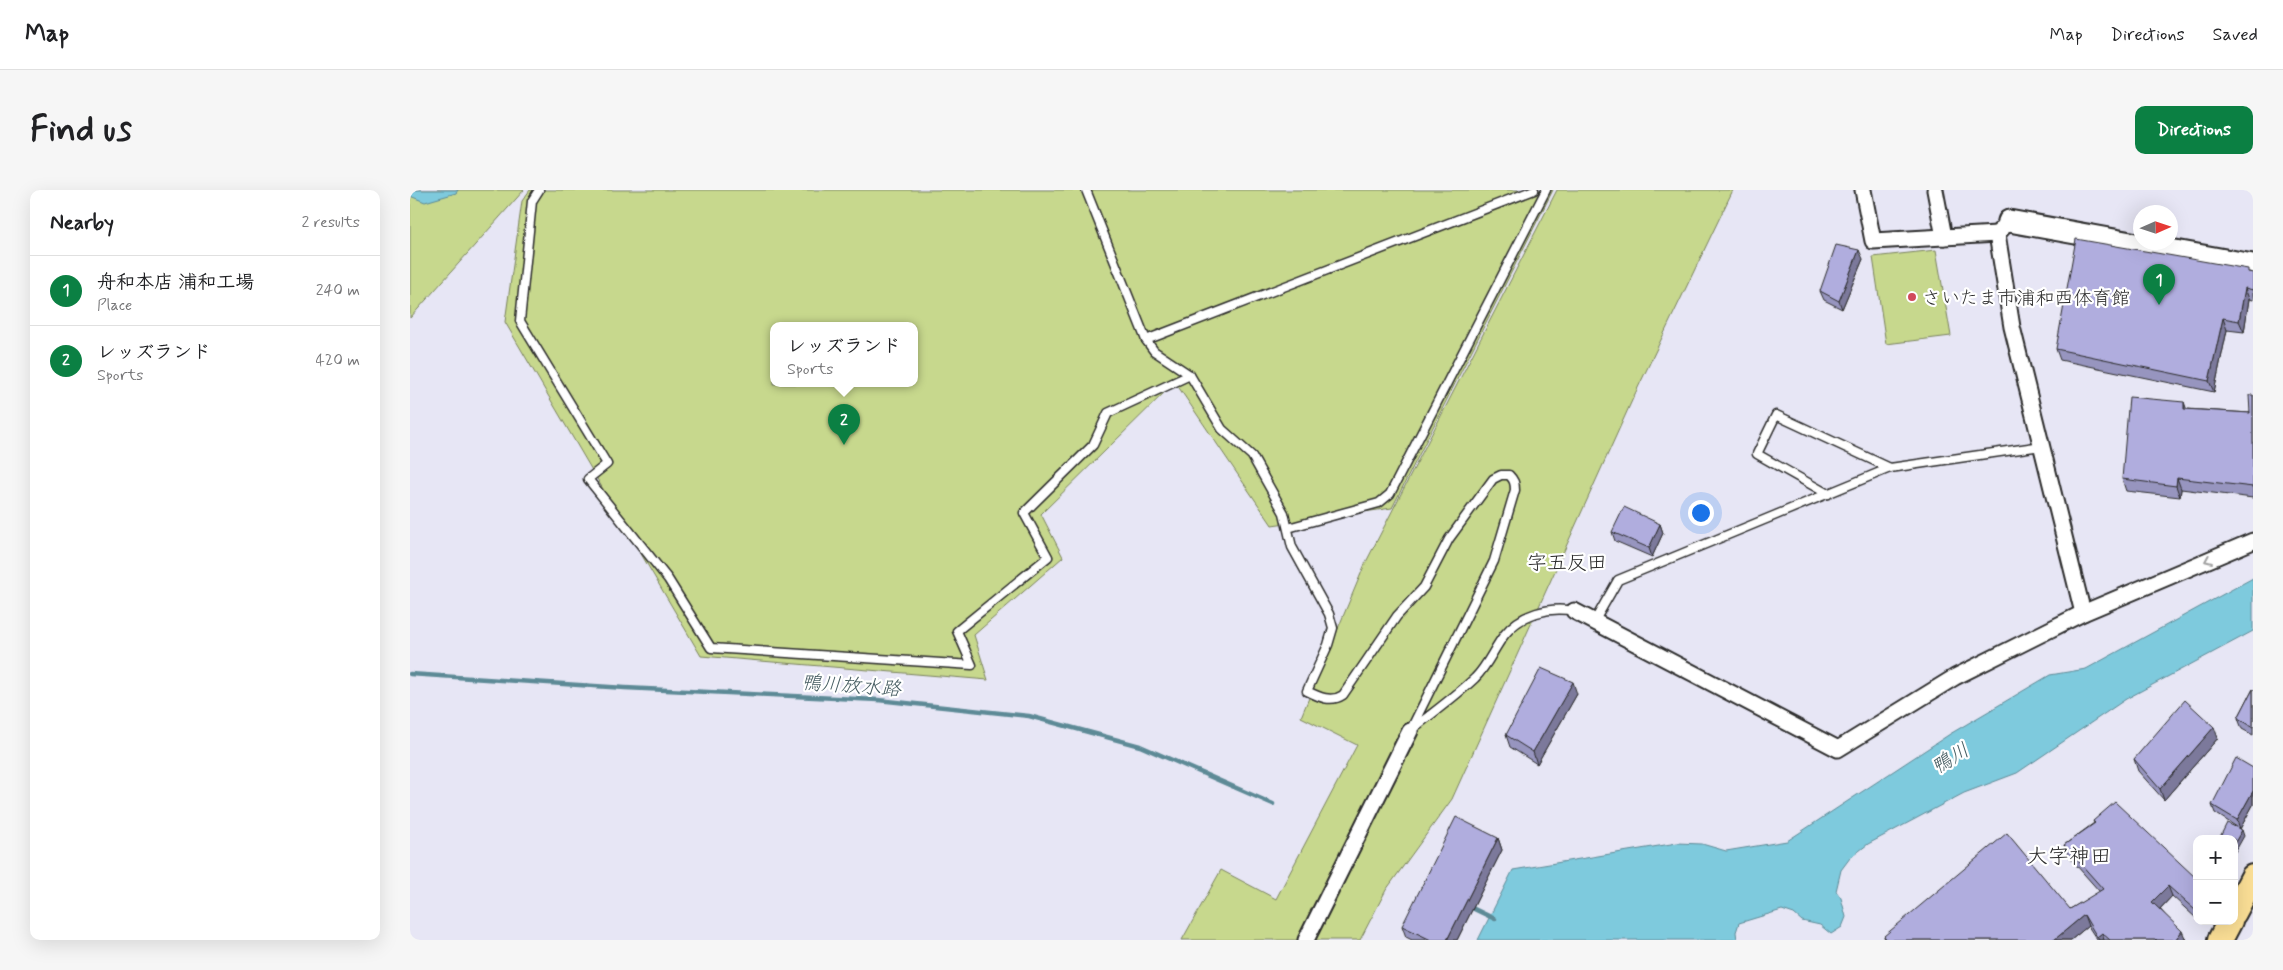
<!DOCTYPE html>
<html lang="en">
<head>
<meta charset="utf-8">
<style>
  body { margin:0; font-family:Mynerve,"Klee One",sans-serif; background:#f6f6f6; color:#202124 }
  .controls { position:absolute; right:15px; bottom:15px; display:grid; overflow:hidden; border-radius:10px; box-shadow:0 5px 20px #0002 }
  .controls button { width:45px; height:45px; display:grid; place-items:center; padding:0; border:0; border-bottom:1px solid #e0e0e0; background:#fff; color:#202124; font:25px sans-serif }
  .compass { position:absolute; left:1723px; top:15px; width:45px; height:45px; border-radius:50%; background:#fff; box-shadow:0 5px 20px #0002; rotate:87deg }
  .you { position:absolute; left:1290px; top:322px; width:18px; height:18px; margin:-12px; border:4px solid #fff; border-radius:50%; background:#1a73e8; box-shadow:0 0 0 8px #1a73e833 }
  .badge { display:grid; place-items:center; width:32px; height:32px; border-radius:50%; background:#0b8043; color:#fff; font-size:16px; font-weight:700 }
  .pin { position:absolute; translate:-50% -41px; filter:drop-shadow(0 1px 2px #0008) }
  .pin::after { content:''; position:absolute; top:26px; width:18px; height:15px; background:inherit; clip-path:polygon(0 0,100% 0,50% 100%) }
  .popup { position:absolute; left:360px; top:132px; width:148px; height:65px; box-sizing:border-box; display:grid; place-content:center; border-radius:10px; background:#fff; filter:drop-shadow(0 1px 4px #0005); font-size:16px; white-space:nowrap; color:#757577 }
  .popup b { font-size:19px; color:#202124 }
  .popup::after { content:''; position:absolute; left:50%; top:100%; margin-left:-10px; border:10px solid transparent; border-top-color:#fff }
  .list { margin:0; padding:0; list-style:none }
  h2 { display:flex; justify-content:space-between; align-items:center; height:65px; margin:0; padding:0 20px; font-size:21px }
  h2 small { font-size:16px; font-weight:400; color:#757577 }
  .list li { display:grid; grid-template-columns:32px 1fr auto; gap:15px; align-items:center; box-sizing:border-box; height:70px; padding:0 20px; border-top:1px solid #e0e0e0 }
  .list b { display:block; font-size:19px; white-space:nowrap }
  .list p { margin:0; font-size:16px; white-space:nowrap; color:#757577 }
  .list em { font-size:16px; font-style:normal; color:#757577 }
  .map { position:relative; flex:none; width:1843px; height:750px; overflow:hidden; border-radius:10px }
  header { display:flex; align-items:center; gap:30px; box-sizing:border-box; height:70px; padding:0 25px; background:#fff; border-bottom:1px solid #e0e0e0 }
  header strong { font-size:24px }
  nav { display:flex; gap:28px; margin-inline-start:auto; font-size:18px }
  .intro { display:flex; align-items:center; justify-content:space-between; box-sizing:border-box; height:120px; padding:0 30px }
  h1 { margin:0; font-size:35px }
  .button { padding:12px 22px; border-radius:10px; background:#0b8043; color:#fff; font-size:18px; font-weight:700 }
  main { display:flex; gap:30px; padding:0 30px }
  aside { flex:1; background:#fff; border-radius:10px; box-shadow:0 5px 20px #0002 }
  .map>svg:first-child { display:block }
  .green { fill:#c7d88d; stroke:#79825c; fill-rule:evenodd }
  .water { fill:#7ecadd; stroke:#5d8a96 }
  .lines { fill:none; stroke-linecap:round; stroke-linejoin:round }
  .stream { stroke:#5d8a96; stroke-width:4.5 }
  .lane-casing { stroke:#2b2b2b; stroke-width:11 }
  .street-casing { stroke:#2b2b2b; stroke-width:19 }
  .secondary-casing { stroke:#2b2b2b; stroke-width:25 }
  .primary-casing { stroke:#2b2b2b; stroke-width:28 }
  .lane { stroke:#fff; stroke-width:8 }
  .street { stroke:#fff; stroke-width:15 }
  .secondary { stroke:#fff; stroke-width:21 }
  .primary { stroke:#fbdf96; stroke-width:24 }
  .wall { fill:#9795bf; stroke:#2b2b2b }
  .shaded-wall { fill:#7b799b; stroke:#2b2b2b }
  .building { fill:#b0adde; stroke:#2b2b2b }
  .oneway { stroke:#a0a0a0 }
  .poi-dot { fill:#d1495b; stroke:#fff; stroke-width:2 }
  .labels { text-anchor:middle; stroke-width:4.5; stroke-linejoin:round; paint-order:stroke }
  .poi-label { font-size:19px; fill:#2b2b2b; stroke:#fff; text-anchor:start }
  .neighbourhood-label { font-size:20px; fill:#2b2b2b; stroke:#fff }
  .water-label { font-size:20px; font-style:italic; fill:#445b60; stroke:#fff }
  .quarter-label { font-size:21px; fill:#2b2b2b; stroke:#fff }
</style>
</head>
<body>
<header>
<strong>Map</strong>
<nav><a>Map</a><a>Directions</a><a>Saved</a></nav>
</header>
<div class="intro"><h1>Find us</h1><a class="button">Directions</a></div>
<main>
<aside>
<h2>Nearby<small>2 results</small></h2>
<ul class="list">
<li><span class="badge">1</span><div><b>舟和本店 浦和工場</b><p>Place</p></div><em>240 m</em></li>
<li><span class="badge">2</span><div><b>レッズランド</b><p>Sports</p></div><em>420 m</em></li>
</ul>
</aside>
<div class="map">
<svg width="1843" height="750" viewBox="0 0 1843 750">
  <rect width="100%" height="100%" fill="#e7e6f5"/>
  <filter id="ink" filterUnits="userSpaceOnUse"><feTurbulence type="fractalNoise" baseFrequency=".02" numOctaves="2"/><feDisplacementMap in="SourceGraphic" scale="10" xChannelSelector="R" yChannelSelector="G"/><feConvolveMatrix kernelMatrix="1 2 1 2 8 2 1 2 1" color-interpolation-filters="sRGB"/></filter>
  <g filter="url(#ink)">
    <g class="green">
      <polygon points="0,0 114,0 0,128"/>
      <path d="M120,0H1143L982,318L862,335L765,192L631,324L653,367L564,445L578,490L291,466L95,132L112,11ZM364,136H504V194H364Z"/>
      <polygon points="1147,0 1323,0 1224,206 1042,609 976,700 950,750 772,750 811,680 866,709 947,555 891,527 955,374"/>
      <polygon points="1526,60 1541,146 1476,154 1463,67"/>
    </g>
    <g class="water">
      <polygon points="0,0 48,0 46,3 15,12 0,6"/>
      <polygon points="1843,388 1843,441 1716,509 1607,583 1554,603 1458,654 1440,668 1431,680 1426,701 1431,708 1436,727 1432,737 1421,744 1410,735 1392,731 1384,724 1372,720 1329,733 1326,742 1327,750 1068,750 1103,680 1267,653 1292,654 1316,661 1377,651 1540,544 1640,485 1676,479"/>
    </g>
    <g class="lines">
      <g class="stream">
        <polyline points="0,484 215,498 468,510 619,526 730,556 863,614"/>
        <polyline points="1062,718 1085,729"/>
      </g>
      <g class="lane-casing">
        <g id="lane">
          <polyline points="129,0 122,11 110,131 197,274 178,289 258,389 301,458 562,475 547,441 638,367 614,323 683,255 698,223 780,185"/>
          <polyline points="676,0 736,150 1124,0"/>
          <path d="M736,150L744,161L780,185L812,239L842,266L874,323L882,357L919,424L923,438L918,455L897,501C909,507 921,513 933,505L987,426L1014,397L1039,349L1083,289L1091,285H1099C1104,290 1105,293 1105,300L1084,371L1000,541C1021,524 1045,507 1065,488C1078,475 1084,458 1095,444C1111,424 1139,416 1164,421"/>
          <polyline points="1418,304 1347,264 1366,225 1480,278"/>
          <polyline points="878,338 969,313 980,304 1136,0"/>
          <polyline points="1184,432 1208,390 1480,278 1632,256"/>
        </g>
      </g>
      <g class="street-casing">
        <g id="street">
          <polyline points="1453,0 1463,51 1587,44"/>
          <polyline points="1525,0 1534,47"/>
          <polyline points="1599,31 1587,44 1602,137 1673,423"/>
          <polyline points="1164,421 1428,559 1545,487 1673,423 1843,351"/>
          <polyline points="896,750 1000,541"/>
        </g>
      </g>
      <g class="secondary-casing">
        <polyline id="secondary" points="1599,31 1843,75"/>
      </g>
      <g class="primary-casing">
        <g id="primary">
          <polyline points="1824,723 1843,687"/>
          <polyline points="1810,750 1820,731"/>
        </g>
      </g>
      <use href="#lane" class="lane"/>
      <use href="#street" class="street"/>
      <use href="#secondary" class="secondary"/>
      <use href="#primary" class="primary"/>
    </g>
    <g class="wall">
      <polygon points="1453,69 1432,119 1414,110 1410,101"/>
      <polygon points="1839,82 1843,83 1843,110 1839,109 1834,142 1817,140 1804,202 1650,170 1646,159"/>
      <polygon points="1843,205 1843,308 1771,299 1770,307 1716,301 1712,289 1777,219 1840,223"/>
      <polygon points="1250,334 1253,343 1242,367 1205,351 1202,342"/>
      <polygon points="1843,499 1843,545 1832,539 1828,528"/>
      <polygon points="1167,504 1127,574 1100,557 1096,545"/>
      <polygon points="1808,548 1754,610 1728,581 1724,569"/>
      <polygon points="1843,578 1843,615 1830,639 1805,623 1802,615"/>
      <polygon points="1683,631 1786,688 1787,687 1787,729 1762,706 1750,719 1776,750 1687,750 1678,736 1661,750 1475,750 1474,746 1660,719 1690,702 1658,666 1654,655 1684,633"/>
      <polygon points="1088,648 1092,660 1047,750 1002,750 996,747 992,736"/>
    </g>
    <g class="shaded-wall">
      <polygon points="1449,60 1453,69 1432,119 1429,111"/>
      <polygon points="1835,98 1839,109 1834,142 1829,131"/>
      <polygon points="1813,128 1817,140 1804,202 1799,191"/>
      <polygon points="1774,212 1778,223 1774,219"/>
      <polygon points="1767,288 1771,299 1770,307 1766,296"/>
      <polygon points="1250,334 1253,343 1242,367 1239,358"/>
      <polygon points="1163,492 1167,504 1127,574 1123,562"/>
      <polygon points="1804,537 1808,548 1754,610 1750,599"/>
      <polygon points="1843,601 1843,615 1830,639 1827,630"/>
      <polygon points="1832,640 1834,646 1825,662 1824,659 1824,654"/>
      <polygon points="1088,648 1092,660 1047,750 1037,750"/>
      <polygon points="1758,696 1762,706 1746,723 1742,712"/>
      <polygon points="1674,725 1678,736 1661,750 1644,750"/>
      <polygon points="1772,741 1776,750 1765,750"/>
      <polygon points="1692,743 1694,750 1689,750 1687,747"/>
    </g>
    <g class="building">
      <polygon points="1666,49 1838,79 1838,82 1843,83 1843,100 1835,98 1829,131 1813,128 1799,191 1646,159"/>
      <polygon points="1426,55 1449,60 1429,111 1410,101"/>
      <polygon points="1839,205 1843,205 1843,297 1767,288 1766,296 1712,289 1719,207 1774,212 1774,219 1840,223"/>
      <polygon points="1214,317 1250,334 1239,358 1202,342"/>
      <polygon points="1131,478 1163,492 1123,562 1096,545"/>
      <polygon points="1843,499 1843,537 1828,528"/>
      <polygon points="1775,510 1804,537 1750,599 1724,569"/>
      <polygon points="1826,568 1843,578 1843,601 1827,630 1802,615"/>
      <polygon points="1705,612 1786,688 1787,687 1787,718 1785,720 1758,696 1742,712 1772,741 1765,750 1747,750 1746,749 1745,750 1700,750 1692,743 1687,747 1674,725 1644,750 1477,750 1474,746 1597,643 1660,719 1693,699 1654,655 1685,633 1683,631"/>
      <polygon points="1046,627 1088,648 1037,750 1021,750 992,736"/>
      <polygon points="1817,633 1832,640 1824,654 1824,649 1809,649"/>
    </g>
    <defs><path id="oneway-chevron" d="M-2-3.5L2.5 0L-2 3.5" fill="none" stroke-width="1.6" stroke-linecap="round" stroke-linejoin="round" transform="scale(1.25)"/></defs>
    <use class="oneway" href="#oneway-chevron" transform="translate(1798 370) rotate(157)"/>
  </g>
  <circle class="poi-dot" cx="1502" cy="107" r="5"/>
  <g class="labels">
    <g class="poi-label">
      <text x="1512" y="114">さいたま市浦和西体育館</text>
    </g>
    <g class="neighbourhood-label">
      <text x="1157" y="379">字五反田</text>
    </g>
    <g class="water-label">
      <text transform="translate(441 495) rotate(4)" y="7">鴨川放水路</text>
      <text transform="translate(1540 568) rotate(-32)" y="7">鴨川</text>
    </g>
    <g class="quarter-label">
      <text x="1659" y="673">大字神田</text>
    </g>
  </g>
</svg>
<div class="controls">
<button>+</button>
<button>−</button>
</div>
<svg class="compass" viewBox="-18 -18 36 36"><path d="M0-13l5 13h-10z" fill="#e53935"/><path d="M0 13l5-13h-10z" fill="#757577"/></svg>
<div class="you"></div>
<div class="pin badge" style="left:1749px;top:115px">1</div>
<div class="pin badge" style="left:434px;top:255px">2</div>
<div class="popup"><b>レッズランド</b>Sports</div>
</div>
</main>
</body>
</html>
